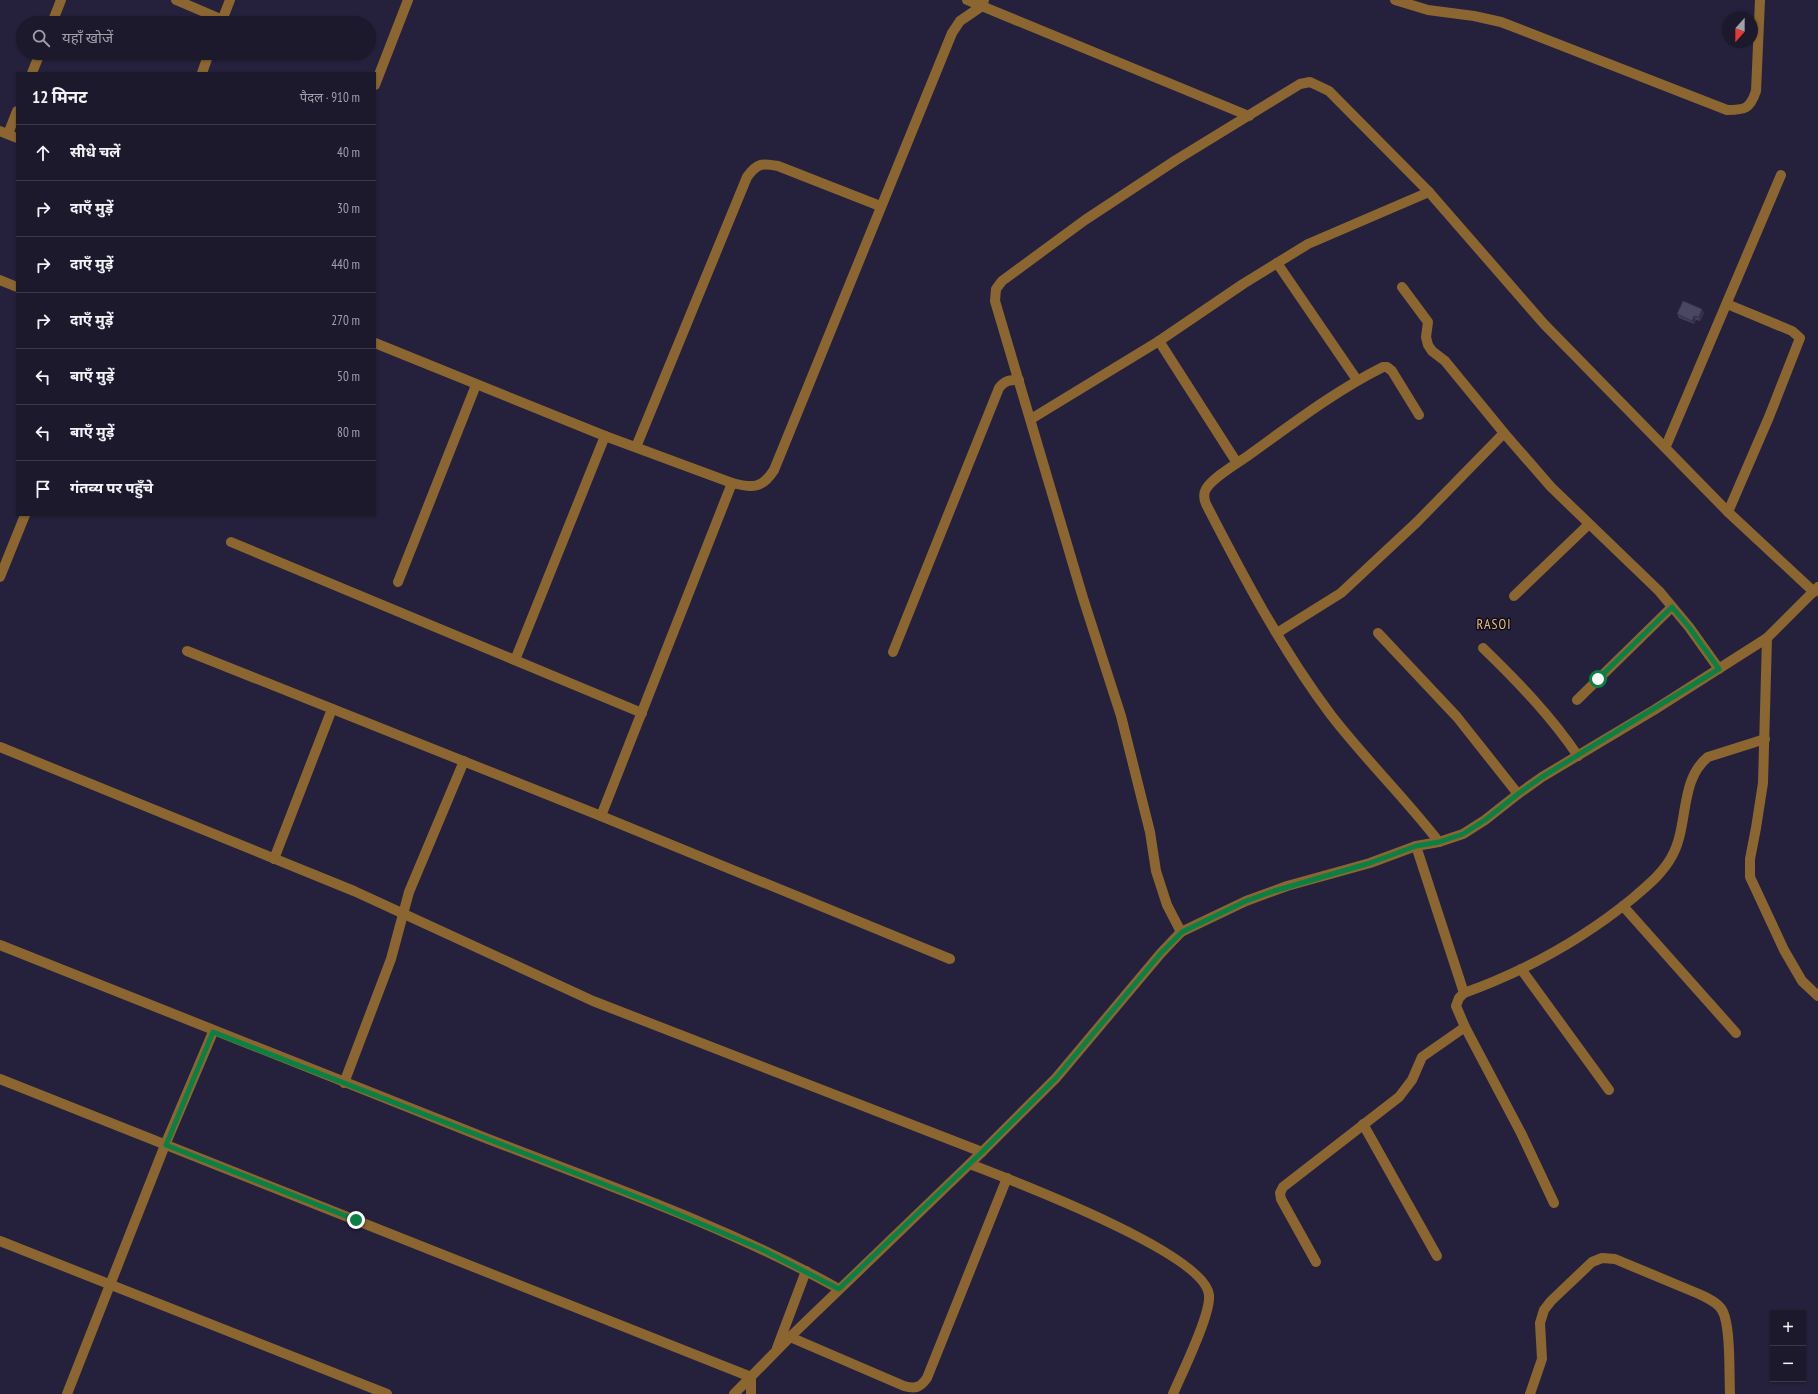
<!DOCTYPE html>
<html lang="hi">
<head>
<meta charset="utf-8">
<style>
  body { margin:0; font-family:"PT Sans Narrow","Noto Sans Devanagari",sans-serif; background:#292639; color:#f1f3f6 }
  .controls { position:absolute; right:12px; bottom:12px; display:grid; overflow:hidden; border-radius:0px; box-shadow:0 1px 3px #0004 }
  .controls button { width:36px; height:36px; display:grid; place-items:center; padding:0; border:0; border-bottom:1px solid #3a3849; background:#1c192d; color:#f1f3f6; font:20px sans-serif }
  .compass { position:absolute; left:1722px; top:12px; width:36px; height:36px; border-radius:50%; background:#1c192d; box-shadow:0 1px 3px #0004; rotate:201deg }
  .stop { position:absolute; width:12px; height:12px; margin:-9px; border:3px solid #0b8043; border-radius:50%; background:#fff }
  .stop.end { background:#0b8043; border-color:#fff; box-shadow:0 1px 4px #0008 }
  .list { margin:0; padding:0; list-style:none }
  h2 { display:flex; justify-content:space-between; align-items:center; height:52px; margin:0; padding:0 16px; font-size:17px }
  h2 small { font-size:13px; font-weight:400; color:#a0a0aa }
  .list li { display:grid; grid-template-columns:26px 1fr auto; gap:12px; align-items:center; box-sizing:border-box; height:56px; padding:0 16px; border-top:1px solid #3a3849 }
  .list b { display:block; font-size:15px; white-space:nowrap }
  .list em { font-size:13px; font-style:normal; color:#a0a0aa }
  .icon { flex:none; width:22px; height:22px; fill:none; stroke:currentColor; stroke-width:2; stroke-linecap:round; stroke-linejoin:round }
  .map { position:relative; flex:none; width:1818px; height:1394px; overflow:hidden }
  .search { position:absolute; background:#1c192d; box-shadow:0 1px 3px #0004; left:16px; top:16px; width:360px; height:44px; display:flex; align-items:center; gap:10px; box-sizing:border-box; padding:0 14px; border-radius:22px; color:#a0a0aa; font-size:15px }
  .panel { position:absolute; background:#1c192d; box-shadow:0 1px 3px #0004; left:16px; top:72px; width:360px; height:444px; border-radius:0px }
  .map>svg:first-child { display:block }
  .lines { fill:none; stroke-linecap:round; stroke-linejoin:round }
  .minor { stroke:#8b6630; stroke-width:10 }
  .wall { fill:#403d57 }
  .shaded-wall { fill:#343247 }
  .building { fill:#4a4765; stroke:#343247 }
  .route { stroke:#0b8043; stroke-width:5 }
  .labels { text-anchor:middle; stroke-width:3; stroke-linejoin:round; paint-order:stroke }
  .quarter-label { font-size:14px; letter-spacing:1px; fill:#efbf7d; stroke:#0e0d19 }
</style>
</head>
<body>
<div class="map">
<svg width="1818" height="1394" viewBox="0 0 1818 1394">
  <rect width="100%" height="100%" fill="#25213c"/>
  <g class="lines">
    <g class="minor">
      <polyline points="176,0 223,20"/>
      <polyline points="967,0 1249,116"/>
      <path d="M1395,0L1428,10L1474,16L1501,22L1727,110C1745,110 1750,109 1756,91L1760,0"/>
      <polyline points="52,23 61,0"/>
      <polyline points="221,23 230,0"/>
      <polyline points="32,73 40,53"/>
      <polyline points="202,73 209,53"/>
      <polyline points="375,85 408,0"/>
      <polyline points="0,131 17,138"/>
      <polyline points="8,134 17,111"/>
      <polyline points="1277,263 1357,380"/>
      <polyline points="0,280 17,287"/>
      <polyline points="1402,287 1428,322 1426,337 1428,345 1432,351 1445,361 1504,433 1551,487 1659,591 1689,627 1719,669"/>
      <polyline points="1727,304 1792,331 1800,338 1769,417 1728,512"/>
      <polyline points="1159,341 1237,463"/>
      <polyline points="375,343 605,436 515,660"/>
      <path d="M1419,415L1392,371L1387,367H1383C1335,391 1292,424 1249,455C1238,463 1213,477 1206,489C1203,494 1204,499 1206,504C1243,576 1282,650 1331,715C1365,759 1405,798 1439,842"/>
      <polyline points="1031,419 1159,341 1243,284 1308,244 1429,192"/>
      <path d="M605,436L732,483C752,488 762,489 774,470L952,33L960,21L982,6L984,0"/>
      <polyline points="1666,446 1781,175"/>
      <path d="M636,447L747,177C757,163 762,163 778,166L880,206"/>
      <polyline points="231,542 642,713"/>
      <polyline points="0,577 25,515"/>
      <polyline points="398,582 476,385"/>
      <polyline points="1514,596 1588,525"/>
      <polyline points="1277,633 1341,593 1417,522 1504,433"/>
      <polyline points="1378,633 1457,717 1518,794"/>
      <polyline points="1767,638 1763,783 1756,828 1750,859 1750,877 1784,950 1802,981 1818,996"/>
      <path d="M1483,648C1518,682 1551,716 1578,756"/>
      <polyline points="187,651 601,816 950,959"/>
      <path d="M893,652L999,388C1005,380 1010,380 1019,380"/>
      <polyline points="1577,700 1672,607"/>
      <polyline points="0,747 354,891 593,1001 982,1152"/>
      <polyline points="601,816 732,483"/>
      <polyline points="1416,846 1464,993"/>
      <polyline points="274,859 332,709"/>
      <polyline points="1623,906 1736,1033"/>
      <polyline points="1181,932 1167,905 1156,871 1150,832 1121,716 1083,598 995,301 996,289 1002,281 1085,220 1176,160 1300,84 1310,82 1329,91 1429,192 1544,324 1728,512 1814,592"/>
      <path d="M0,945C161,1010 322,1074 483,1137C603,1184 727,1226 839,1289"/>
      <polyline points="1521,969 1609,1090"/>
      <polyline points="0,1079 751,1377 751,1394"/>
      <polyline points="344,1083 391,959 409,892 464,761"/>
      <polyline points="1363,1124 1437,1256"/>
      <path d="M970,1164C1011,1180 1205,1253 1209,1295C1211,1314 1182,1373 1173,1394"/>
      <path d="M1554,1203L1521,1133L1465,1027L1456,1006L1459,998L1464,993C1525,971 1583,939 1633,898C1648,885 1663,873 1672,856C1689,826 1679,780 1708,757L1765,739"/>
      <polyline points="0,1241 387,1394"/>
      <polyline points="1316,1262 1281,1199 1280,1193 1283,1187 1399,1097 1412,1080 1422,1057 1465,1027"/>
      <path d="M790,1337L904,1386C915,1389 920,1388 927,1378L1007,1178"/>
      <polyline points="777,1348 806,1271"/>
      <polyline points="67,1394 165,1145 213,1032"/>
      <polyline points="734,1394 790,1337 982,1152 1056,1078 1161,953 1181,932 1246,901 1287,886 1370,863 1416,846 1439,842 1463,834 1485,820 1518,794 1542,777 1654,710 1767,638 1818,587"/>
      <path d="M1530,1394L1542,1359L1540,1323L1544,1310L1551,1301L1592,1262L1602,1258L1615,1259L1699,1294C1707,1298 1717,1302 1722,1310C1731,1325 1729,1375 1730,1394"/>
    </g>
  </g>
  <polygon class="wall" points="1704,313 1700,321 1696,320 1694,324 1679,318 1677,314"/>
  <g class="shaded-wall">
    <polygon points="1702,309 1704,313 1700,321 1699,317"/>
    <polygon points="1694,316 1696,320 1694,324 1692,321"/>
  </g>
  <polygon class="building" points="1683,301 1702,309 1699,317 1694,316 1692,321 1677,314"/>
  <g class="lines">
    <polyline class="route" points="356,1220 166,1145 213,1032 642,1199 761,1249 839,1289 982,1152 1056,1078 1161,953 1182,932 1246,901 1274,891 1370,863 1416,846 1439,842 1463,834 1485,820 1518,794 1542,777 1719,669 1689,627 1672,607 1598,679"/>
  </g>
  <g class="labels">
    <g class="quarter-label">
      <text x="1494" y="629">RASOI</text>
    </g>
  </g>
</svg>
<div class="controls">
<button>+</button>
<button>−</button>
</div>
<svg class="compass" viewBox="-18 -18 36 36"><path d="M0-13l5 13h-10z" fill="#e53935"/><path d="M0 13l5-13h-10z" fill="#a0a0aa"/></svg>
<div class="stop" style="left:1598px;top:679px"></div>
<div class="stop end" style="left:356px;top:1220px"></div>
<div class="search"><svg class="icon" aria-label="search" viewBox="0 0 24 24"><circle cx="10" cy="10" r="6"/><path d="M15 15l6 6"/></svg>यहाँ खोजें</div>
<section class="panel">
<h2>12 मिनट<small>पैदल · 910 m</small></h2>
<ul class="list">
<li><svg class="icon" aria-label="ahead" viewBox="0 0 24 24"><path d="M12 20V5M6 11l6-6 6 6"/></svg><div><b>सीधे चलें</b></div><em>40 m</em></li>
<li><svg class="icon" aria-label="right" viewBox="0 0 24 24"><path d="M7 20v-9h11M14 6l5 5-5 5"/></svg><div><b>दाएँ मुड़ें</b></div><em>30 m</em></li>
<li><svg class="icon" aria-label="right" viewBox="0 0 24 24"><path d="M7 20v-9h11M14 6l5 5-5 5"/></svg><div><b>दाएँ मुड़ें</b></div><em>440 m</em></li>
<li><svg class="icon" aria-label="right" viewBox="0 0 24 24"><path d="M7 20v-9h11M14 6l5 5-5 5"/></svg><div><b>दाएँ मुड़ें</b></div><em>270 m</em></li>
<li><svg class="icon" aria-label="left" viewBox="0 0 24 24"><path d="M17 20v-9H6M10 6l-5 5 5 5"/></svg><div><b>बाएँ मुड़ें</b></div><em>50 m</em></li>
<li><svg class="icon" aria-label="left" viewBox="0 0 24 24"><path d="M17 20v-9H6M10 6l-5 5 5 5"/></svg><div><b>बाएँ मुड़ें</b></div><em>80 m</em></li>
<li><svg class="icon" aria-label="arrive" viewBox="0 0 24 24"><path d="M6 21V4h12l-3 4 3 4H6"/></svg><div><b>गंतव्य पर पहुँचे</b></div></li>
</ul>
</section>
</div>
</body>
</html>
